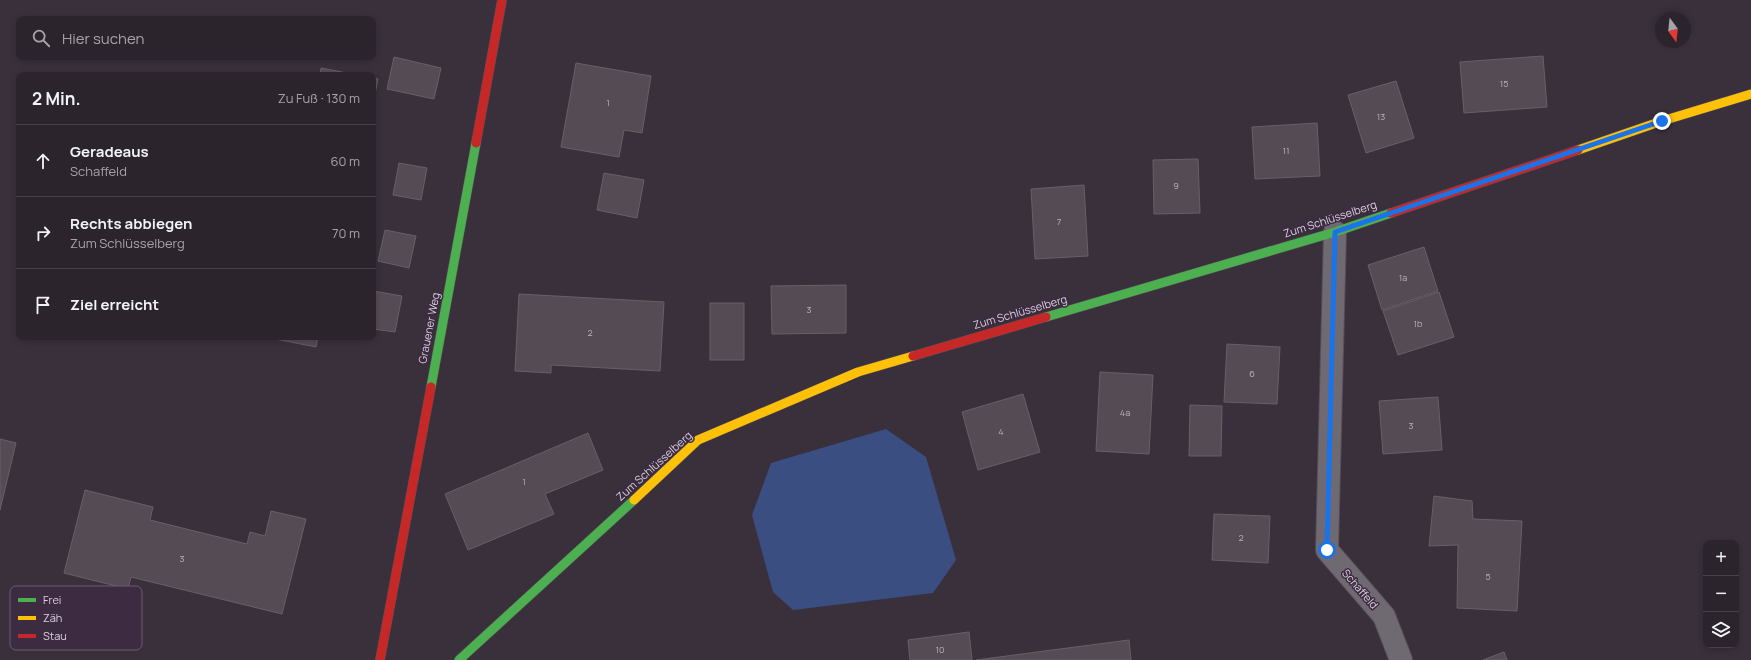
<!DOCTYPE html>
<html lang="de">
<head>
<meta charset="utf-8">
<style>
  body { margin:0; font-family:Manrope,sans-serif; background:#332c35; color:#f1f3f6 }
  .controls { position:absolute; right:12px; bottom:12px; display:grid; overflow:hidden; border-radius:8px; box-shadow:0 2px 6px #0003 }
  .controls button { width:36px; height:36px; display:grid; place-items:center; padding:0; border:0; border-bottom:1px solid #474149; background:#2b242d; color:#f1f3f6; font:20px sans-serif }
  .compass { position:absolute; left:1655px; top:12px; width:36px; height:36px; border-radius:50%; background:#2b242d; box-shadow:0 2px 6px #0003; rotate:165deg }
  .stop { position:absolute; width:12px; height:12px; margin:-9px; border:3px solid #1a73e8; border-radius:50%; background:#fff }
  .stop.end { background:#1a73e8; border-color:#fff; box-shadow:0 1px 4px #0008 }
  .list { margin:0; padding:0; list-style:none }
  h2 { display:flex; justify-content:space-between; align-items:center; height:52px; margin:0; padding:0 16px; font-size:17px }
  h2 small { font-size:13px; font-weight:400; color:#a6a4aa }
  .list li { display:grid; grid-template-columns:26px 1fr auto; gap:12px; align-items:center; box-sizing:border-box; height:72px; padding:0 16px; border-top:1px solid #474149 }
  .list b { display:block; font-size:15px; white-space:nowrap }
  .list p { margin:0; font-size:13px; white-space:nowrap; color:#a6a4aa }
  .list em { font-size:13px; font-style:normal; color:#a6a4aa }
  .icon { flex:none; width:22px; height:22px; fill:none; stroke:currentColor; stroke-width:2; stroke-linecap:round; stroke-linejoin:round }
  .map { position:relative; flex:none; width:1751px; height:660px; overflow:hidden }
  .search { position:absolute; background:#2b242d; box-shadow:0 2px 6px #0003; left:16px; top:16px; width:360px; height:44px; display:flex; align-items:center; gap:10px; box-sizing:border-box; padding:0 14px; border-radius:8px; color:#a6a4aa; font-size:15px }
  .panel { position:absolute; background:#2b242d; box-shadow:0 2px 6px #0003; left:16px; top:72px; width:360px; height:268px; border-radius:8px }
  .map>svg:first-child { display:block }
  .water { fill:#3b4e82 }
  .building { fill:#554b54; stroke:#685f67 }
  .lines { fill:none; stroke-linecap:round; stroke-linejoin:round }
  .street-casing { stroke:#554e57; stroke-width:24 }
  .fast-casing { stroke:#554e57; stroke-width:10 }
  .slow-casing { stroke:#554e57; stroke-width:10 }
  .jam-casing { stroke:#554e57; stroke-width:10 }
  .street { stroke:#6f6972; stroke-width:22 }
  .fast { stroke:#4caf50; stroke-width:9 }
  .slow { stroke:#ffc107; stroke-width:9 }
  .jam { stroke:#c62828; stroke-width:9 }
  .route { stroke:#1a73e8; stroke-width:5 }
  .labels { text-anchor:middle; stroke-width:3; stroke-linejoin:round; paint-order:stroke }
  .number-label { font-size:9px; fill:#bab0bc }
  .street-label { font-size:11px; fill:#dbd1de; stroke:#3c2b41 }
  .key { fill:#3c2b41; stroke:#6c5d70; stroke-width:1 }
  .key-label { font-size:11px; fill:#dbd1de }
</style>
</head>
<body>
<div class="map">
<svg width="1751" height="660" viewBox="0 0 1751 660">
  <rect width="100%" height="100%" fill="#39303c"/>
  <polygon class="water" points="886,429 926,457 956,560 933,593 793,610 773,592 752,515 771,463"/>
  <g class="building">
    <polygon points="1543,56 1547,107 1464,113 1460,62"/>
    <polygon points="394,57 441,68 434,99 387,89"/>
    <polygon points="576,63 651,76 642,133 624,130 619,157 561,147"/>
    <polygon points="321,68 357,75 320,75"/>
    <polygon points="373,78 378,79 373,104"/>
    <polygon points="1396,81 1414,138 1366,153 1348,95"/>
    <polygon points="1317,123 1320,176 1255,179 1252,127"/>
    <polygon points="1198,159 1200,213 1154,214 1153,160"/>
    <polygon points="399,163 427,168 421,200 393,195"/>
    <polygon points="604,173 644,180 637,218 597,210"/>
    <polygon points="1084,185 1088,256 1035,259 1031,189"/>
    <polygon points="385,230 416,236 409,268 378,261"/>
    <polygon points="1424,247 1438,291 1382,310 1368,265"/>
    <polygon points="846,285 846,333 772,334 771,286"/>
    <polygon points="373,291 402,296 395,332 373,329"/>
    <polygon points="1439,292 1454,337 1398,355 1383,311"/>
    <polygon points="519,294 664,302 660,371 551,365 551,373 515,371"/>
    <rect x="710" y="303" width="34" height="57"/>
    <polygon points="265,337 318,337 316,347"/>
    <polygon points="1227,344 1280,347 1277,404 1224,402"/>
    <polygon points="1100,372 1153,375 1149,454 1096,451"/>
    <polygon points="1023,394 1040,452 978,470 962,412"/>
    <polygon points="1438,397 1442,450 1383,454 1379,401"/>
    <polygon points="1190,405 1222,406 1221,456 1189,456"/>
    <polygon points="588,433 603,470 545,494 554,514 468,550 445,494"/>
    <polygon points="0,439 16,443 0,510"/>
    <polygon points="85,490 153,507 150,520 247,544 250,532 265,536 271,511 306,519 282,614 131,577 128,589 64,573"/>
    <polygon points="1434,496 1472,501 1473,519 1522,521 1517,611 1457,608 1458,545 1429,546"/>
    <polygon points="1214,514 1270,516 1268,563 1212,560"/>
    <polygon points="969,632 972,660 910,660 908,640"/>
    <polygon points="1129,640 1131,660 976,660"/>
    <polygon points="1504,652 1507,660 1483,660"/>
  </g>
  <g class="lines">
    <g class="street-casing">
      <polyline id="street" points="1335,232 1327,550 1384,616 1401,660"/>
    </g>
    <g class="fast-casing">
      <g id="fast">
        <polyline points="1046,317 1335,232 1391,213"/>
        <polyline points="431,387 476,143"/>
        <polyline points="459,660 634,500"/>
      </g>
    </g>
    <g class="slow-casing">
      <g id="slow">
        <polyline points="1578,150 1662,121 1751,94"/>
        <polyline points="634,500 698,440 858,372 913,356"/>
      </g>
    </g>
    <g class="jam-casing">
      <g id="jam">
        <polyline points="476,143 502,0"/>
        <polyline points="1391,213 1578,150"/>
        <polyline points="913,356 1046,317"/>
        <polyline points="380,660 431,387"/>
      </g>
    </g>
    <use href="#street" class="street"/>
    <use href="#fast" class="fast"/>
    <use href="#slow" class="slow"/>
    <use href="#jam" class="jam"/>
  </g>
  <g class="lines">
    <polyline class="route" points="1327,550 1335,232 1662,121"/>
  </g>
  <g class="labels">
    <g class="number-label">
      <text x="1504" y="87">15</text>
      <text x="608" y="106">1</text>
      <text x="1381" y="120">13</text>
      <text x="1286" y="154">11</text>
      <text x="1176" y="189">9</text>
      <text x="1059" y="225">7</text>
      <text x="1403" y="281">1a</text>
      <text x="809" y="313">3</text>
      <text x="1418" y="327">1b</text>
      <text x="590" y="336">2</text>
      <text x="1252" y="377">6</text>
      <text x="1125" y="416">4a</text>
      <text x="1411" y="429">3</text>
      <text x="1001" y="435">4</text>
      <text x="524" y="485">1</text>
      <text x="1241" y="541">2</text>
      <text x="182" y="562">3</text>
      <text x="1488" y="580">5</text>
      <text x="940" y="653">10</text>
    </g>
    <g class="street-label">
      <text transform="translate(1330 219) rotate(-18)" y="4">Zum Schlüsselberg</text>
      <text transform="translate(1020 312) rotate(-16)" y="4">Zum Schlüsselberg</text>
      <text transform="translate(429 328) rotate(-79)" y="4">Grauener Weg</text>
      <text transform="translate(654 466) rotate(-42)" y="4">Zum Schlüsselberg</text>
      <text transform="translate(1360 589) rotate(49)" y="4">Schaffeld</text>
    </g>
  </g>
  <rect x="10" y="586" width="132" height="64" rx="6" class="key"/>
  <rect x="18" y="598" width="18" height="4" fill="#4caf50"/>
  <rect x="18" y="616" width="18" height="4" fill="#ffc107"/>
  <rect x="18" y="634" width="18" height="4" fill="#c62828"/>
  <g class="key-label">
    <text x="43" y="604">Frei</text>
    <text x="43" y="622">Zäh</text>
    <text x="43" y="640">Stau</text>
  </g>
</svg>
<div class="controls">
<button>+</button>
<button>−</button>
<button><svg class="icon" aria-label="layers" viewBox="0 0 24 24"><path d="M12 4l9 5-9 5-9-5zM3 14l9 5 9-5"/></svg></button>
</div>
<svg class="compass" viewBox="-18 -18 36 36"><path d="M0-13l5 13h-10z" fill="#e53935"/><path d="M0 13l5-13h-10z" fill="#a6a4aa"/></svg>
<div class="stop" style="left:1327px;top:550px"></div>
<div class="stop end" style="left:1662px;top:121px"></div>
<div class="search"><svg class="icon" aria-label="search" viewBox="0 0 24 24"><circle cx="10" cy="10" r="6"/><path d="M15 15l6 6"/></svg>Hier suchen</div>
<section class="panel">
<h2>2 Min.<small>Zu Fuß · 130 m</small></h2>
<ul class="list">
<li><svg class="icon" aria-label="ahead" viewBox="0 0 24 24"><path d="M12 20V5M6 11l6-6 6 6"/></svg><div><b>Geradeaus</b><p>Schaffeld</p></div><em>60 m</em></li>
<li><svg class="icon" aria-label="right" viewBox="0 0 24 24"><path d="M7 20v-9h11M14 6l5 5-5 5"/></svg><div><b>Rechts abbiegen</b><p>Zum Schlüsselberg</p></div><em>70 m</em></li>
<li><svg class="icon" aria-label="arrive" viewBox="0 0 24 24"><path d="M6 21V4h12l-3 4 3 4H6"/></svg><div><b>Ziel erreicht</b></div></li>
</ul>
</section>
</div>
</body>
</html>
